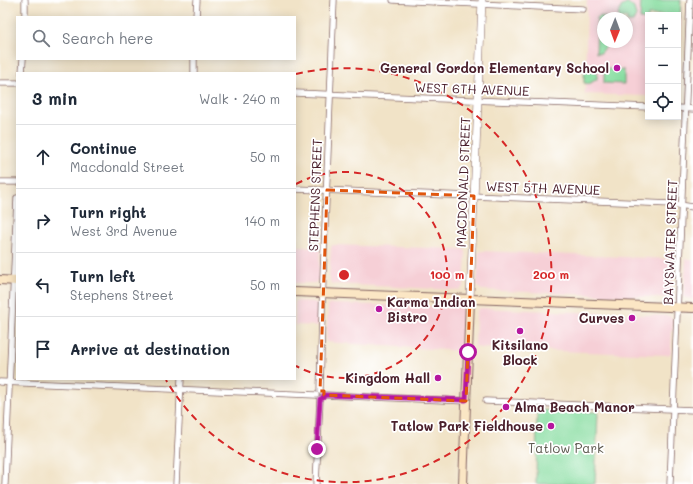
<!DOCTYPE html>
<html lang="en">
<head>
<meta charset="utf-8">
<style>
  body { margin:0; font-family:Mali,sans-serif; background:#f2f2f3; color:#1f2937 }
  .controls { position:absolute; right:12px; top:12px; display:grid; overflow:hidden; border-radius:0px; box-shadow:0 2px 10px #0003 }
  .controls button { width:36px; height:36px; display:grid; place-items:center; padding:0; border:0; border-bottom:1px solid #e0e1e3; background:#fff; color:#1f2937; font:20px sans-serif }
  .compass { position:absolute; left:597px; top:12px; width:36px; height:36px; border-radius:50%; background:#fff; box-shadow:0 2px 10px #0003; rotate:181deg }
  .stop { position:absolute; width:12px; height:12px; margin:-9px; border:3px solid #b5179e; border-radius:50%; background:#fff }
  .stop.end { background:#b5179e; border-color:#fff; box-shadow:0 1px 4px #0008 }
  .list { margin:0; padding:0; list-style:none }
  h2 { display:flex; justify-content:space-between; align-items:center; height:52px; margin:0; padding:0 16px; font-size:17px }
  h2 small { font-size:13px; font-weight:400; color:#747a83 }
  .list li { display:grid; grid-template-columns:26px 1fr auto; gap:12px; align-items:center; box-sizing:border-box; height:64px; padding:0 16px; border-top:1px solid #e0e1e3 }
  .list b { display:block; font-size:15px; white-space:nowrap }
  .list p { margin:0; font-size:13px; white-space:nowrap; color:#747a83 }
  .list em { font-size:13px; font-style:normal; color:#747a83 }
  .icon { flex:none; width:22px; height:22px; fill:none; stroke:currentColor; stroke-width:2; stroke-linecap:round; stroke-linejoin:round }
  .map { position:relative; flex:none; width:693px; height:484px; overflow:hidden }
  .search { position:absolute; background:#fff; box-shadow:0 2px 10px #0003; left:16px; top:16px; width:280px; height:44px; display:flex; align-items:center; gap:10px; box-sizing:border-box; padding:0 14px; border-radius:0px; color:#747a83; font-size:15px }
  .panel { position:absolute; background:#fff; box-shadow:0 2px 10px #0003; left:16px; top:72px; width:280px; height:308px; border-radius:0px }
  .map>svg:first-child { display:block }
  .built { fill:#f6cfd6; fill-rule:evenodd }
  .green { fill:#87dda0; stroke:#687e66 }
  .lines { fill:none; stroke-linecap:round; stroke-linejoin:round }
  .minor-casing { stroke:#846462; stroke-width:7 }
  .tertiary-casing { stroke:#846462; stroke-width:8 }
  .secondary-casing { stroke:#846462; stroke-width:10 }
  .minor { stroke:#fff; stroke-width:5.5 }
  .tertiary { stroke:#fff; stroke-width:7 }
  .secondary { stroke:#fbe6c4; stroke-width:8 }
  .route { stroke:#b5179e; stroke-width:5 }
  .marked { fill:none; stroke:#e0560e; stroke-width:3; stroke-dasharray:8 5; stroke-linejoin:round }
  .ring { fill:none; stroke:#d62828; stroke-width:2; stroke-dasharray:7 5 }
  .poi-dot { fill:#b5179e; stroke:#fff; stroke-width:1.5 }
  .labels { text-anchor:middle; stroke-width:3.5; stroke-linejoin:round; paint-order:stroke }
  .poi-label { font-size:13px; font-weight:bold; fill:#4a1f2b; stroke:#fff; text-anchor:end }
  .street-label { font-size:13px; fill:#4a1f2b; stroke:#fff }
  .park-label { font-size:13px; fill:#5c584e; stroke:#fff }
  .centre { fill:#d62828; stroke:#fff; stroke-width:2 }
  .ring-label { font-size:12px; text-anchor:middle; font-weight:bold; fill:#d62828; stroke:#fff; stroke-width:3.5; stroke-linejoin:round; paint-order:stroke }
</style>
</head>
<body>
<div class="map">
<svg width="693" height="484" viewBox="0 0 693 484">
  <rect width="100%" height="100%" fill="#fff"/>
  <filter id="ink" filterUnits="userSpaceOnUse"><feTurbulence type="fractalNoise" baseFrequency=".025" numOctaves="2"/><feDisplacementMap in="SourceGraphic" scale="8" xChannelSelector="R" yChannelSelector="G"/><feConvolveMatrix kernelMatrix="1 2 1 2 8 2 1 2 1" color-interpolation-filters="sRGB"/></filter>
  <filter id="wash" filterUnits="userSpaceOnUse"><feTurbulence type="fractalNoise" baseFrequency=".012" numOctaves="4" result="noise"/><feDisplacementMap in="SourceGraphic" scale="16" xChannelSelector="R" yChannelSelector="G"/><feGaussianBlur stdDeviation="0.9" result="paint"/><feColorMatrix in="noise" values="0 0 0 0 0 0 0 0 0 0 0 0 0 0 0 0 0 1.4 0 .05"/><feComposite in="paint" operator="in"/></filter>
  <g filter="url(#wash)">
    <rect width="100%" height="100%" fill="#f1e3c7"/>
    <g class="built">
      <path d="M587,0H682L679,97H678V15H648V96L585,94ZM603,18H627V42H603Z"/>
      <polygon points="333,245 463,249 466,251 464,286 461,289 459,290 332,284 331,283 329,277 331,247"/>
      <polygon points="295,246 317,247 320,249 319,279 315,283 295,283"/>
      <polygon points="482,251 673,259 672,288 674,296 671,298 670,298 481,290 477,286 479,252"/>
      <polygon points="686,259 693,259 693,299 686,298 683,296 682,295 684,291"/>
      <polygon points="295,301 314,302 318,305 318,326 295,325"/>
      <polygon points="330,304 460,307 462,309 463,313 462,350 460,351 326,342 328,308 328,306"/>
      <polygon points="480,308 669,316 671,317 673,321 673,330 672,331 671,353 667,355 480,348 475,346 476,314 477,311"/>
    </g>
    <g class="green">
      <polygon points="641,0 681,0 680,20 678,20 678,15 648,15 648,20 640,19"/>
      <polygon points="628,3 634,8 636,16 633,22 627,22 627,18 620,18 618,15 621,7"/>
      <polygon points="602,16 607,18 603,18 603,42 608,42 607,45 601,53 596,53 597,18 599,17"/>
      <path d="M592,64L595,65L597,70V79L589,84L584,83C584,75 583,67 592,64Z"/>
      <polygon points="604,69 624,70 624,84 604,83"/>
      <polygon points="537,410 598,412 595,484 536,484"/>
    </g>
  </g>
  <g filter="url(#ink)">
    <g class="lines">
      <g class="minor-casing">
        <g id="minor">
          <polyline points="393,0 583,9"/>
          <polyline points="25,17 25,0"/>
          <polyline points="196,17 197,0"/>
          <polyline points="22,73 23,59"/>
          <polyline points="194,73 194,59"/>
          <polyline points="0,83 17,83"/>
          <polyline points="295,93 648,107"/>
          <polyline points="678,108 693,109"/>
          <polyline points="0,182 17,182"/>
          <polyline points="295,189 672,204 693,207"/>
          <polyline points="0,382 316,395"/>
          <polyline points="320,391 323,277 334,0"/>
          <polyline points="324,395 466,401"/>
          <polyline points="486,401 693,410"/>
          <polyline points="5,484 17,198"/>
          <polyline points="176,484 181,379"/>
          <polyline points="316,484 320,399"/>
          <polyline points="670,484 690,0"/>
        </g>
      </g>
      <g class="tertiary-casing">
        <polyline id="tertiary" points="470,299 482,0"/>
      </g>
      <g class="secondary-casing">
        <g id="secondary">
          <polyline points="0,280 17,281"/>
          <polyline points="295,292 693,308"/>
          <polyline points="463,484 470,299"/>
        </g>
      </g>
      <use href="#minor" class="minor"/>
      <use href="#tertiary" class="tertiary"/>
      <use href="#secondary" class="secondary"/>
    </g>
  </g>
  <g class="lines" filter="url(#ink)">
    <polyline class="route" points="317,449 320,399 323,398 324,395 466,400 468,352"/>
  </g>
  <path class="marked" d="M327,190L474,196L466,401L324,395V391H320Z"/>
  <g class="ring">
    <path d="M296 184A103 103 0 1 1 296 366"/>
    <path d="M296 74A207 207 0 1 1 166 380"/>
  </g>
  <g class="poi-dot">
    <circle cx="617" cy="68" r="4"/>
    <circle cx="379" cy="309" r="4"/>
    <circle cx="632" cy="318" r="4"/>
    <circle cx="520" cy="331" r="4"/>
    <circle cx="438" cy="378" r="4"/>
    <circle cx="506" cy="407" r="4"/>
    <circle cx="551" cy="426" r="4"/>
  </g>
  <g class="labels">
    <g class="poi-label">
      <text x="609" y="73">General Gordon Elementary School</text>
      <text x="387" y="307" text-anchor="start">Karma Indian<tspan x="387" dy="15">Bistro</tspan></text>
      <text x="624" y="323">Curves</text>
      <text x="520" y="350" text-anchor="middle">Kitsilano<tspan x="520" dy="15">Block</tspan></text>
      <text x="430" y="383">Kingdom Hall</text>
      <text x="514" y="412" text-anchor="start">Alma Beach Manor</text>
      <text x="543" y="431">Tatlow Park Fieldhouse</text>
    </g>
    <g class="street-label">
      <text transform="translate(472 89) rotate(2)" y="5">WEST 6TH AVENUE</text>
      <text transform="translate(463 182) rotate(-88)" y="5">MACDONALD STREET</text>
      <text transform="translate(543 188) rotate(2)" y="5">WEST 5TH AVENUE</text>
      <text transform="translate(315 195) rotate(-88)" y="5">STEPHENS STREET</text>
      <text transform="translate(670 242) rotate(-88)" y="5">BAYSWATER STREET</text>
    </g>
    <g class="park-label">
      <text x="566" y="453">Tatlow Park</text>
    </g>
  </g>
  <circle cx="344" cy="275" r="6" class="centre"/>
  <g class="ring-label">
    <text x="447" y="279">100 m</text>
    <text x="551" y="279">200 m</text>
  </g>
</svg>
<div class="controls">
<button>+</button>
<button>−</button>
<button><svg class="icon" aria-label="locate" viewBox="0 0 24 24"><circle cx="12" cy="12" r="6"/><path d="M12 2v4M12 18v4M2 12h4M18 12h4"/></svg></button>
</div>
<svg class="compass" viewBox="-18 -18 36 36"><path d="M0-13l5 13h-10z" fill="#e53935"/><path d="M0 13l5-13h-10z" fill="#747a83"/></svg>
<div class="stop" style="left:468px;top:352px"></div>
<div class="stop end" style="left:317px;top:449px"></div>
<div class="search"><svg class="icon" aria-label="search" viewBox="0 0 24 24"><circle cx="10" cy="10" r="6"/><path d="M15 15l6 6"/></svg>Search here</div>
<section class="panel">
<h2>3 min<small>Walk · 240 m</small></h2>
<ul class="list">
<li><svg class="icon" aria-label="ahead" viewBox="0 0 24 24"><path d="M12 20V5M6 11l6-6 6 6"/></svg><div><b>Continue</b><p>Macdonald Street</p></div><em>50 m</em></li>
<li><svg class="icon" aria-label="right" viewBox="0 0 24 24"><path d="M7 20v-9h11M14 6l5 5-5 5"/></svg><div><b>Turn right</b><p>West 3rd Avenue</p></div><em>140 m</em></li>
<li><svg class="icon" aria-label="left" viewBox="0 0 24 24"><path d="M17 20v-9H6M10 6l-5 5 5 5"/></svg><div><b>Turn left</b><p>Stephens Street</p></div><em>50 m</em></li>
<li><svg class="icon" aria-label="arrive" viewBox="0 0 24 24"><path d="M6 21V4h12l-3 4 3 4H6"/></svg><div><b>Arrive at destination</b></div></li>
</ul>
</section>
</div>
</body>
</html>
